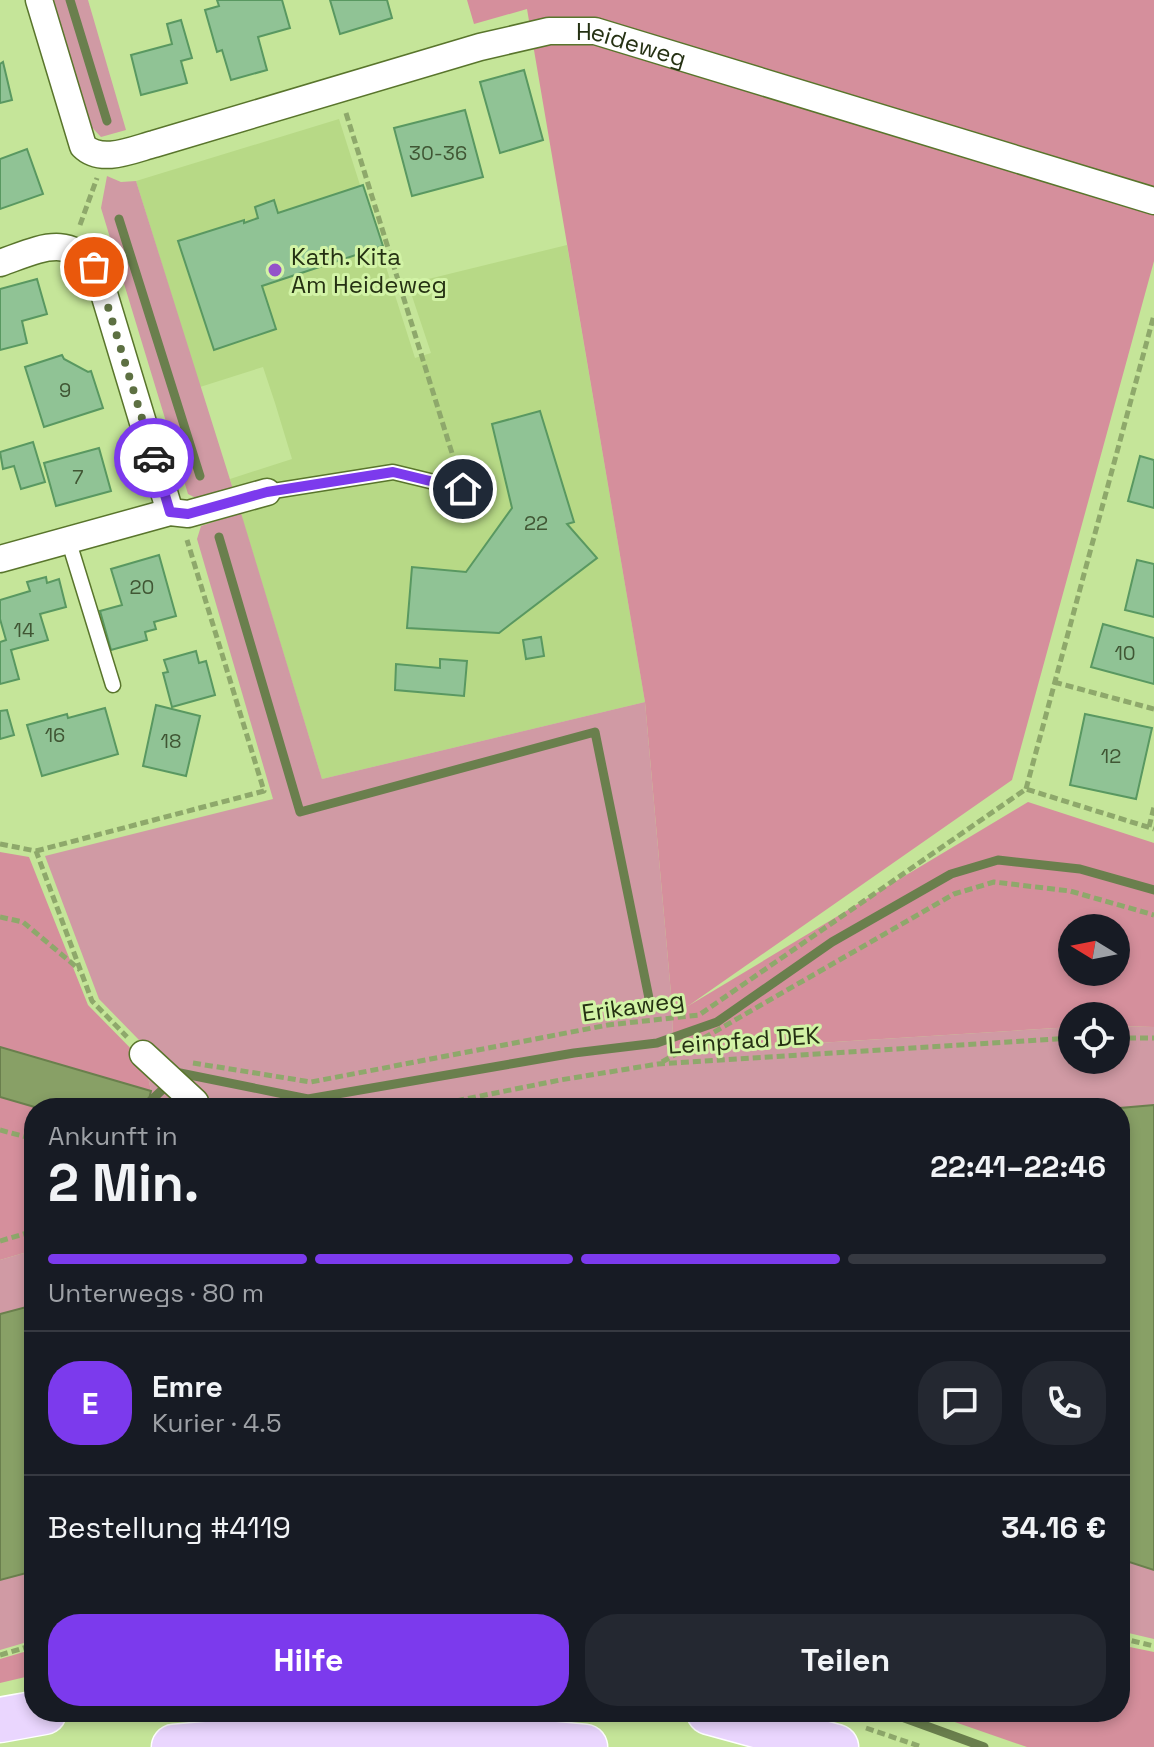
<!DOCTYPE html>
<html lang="de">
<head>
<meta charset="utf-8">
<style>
  :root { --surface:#171b24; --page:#242831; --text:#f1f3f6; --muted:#9ea1a6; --line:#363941; --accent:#7c3aed }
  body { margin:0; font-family:"Space Grotesk",sans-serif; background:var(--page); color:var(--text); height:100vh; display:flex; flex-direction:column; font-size:30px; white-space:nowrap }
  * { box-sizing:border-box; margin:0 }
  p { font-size:26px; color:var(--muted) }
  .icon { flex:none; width:44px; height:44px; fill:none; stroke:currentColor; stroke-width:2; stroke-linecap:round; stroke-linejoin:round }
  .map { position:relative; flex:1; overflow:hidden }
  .details { position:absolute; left:24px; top:1098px; width:1106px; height:624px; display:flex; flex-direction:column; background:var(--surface); border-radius:32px; box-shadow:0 4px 12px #0003 }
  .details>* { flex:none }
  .needle { width:52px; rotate:280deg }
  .controls { position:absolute; left:1058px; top:914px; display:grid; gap:16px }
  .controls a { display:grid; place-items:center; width:72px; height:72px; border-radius:50%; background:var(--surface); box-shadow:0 4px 12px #0003; font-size:40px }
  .pin { position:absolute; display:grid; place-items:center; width:68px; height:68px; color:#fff; margin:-34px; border:4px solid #fff; border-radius:50%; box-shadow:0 2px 8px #0007 }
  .courier { position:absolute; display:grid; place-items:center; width:80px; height:80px; margin:-40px; border:6px solid #7c3aed; border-radius:50%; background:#fff; color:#222; box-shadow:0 2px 10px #0007 }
  .headline em { font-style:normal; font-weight:700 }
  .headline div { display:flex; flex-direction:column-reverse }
  .headline { display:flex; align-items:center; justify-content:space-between; height:136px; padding:0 24px }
  h1 { font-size:52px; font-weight:700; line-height:60px }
  .bar { display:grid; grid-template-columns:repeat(4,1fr); gap:12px 8px; align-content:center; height:96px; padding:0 24px }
  .bar i { height:10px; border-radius:6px; background:var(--line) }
  .bar .active { background:var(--accent) }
  .bar p { grid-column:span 4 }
  .line { display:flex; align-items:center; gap:20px; padding:0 24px; border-top:2px solid var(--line) }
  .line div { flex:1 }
  .round { display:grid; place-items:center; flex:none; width:84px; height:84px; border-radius:32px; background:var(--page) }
  .action { display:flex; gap:16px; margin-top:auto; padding:16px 24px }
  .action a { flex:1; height:92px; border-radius:32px; background:var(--accent); color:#fff; font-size:32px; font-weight:700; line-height:92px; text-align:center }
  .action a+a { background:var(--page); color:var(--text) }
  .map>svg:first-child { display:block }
</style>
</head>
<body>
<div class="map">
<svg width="1154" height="1747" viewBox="0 0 1154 1747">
  <rect width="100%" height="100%" fill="#c5e599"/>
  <path fill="#b7d986" d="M339,119L415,358L431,353L408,284L567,245L645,702L322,779L230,479L292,459L275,403L263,367L200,387L136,181Z"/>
  <g fill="#d09aa4">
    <path d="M50,0H88L126,130L101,137L86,121Z"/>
    <path d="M107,176L121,182L136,181L233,489L198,499L188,494L101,208Z"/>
    <path d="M241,513L322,779L645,702L673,1016L672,1052L1072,1027V1060H1116V1026L1154,1027V1105L1120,1108H147L151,1091L140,1041L99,999L45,856L273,799L197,539L201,526Z"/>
    <path d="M34,1250V1305L0,1314V1260Z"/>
    <path d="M1120,1559L1154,1570V1639L1120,1631Z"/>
    <path d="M34,1571V1640L0,1650V1580Z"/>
  </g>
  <g fill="#d58f9c" fill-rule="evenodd">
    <path d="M467,0H1154V261L1012,780L688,1006L1028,802L1154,843V1027L1116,1026V1016H1072V1027L672,1052L673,1016L645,702L527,9L474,24ZM1072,928H1116V972H1072Z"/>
    <path d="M0,852L29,857L88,1005L145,1063L151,1091L0,1047Z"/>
    <path d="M0,1097L38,1108H34V1250L0,1260Z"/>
    <path d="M1120,1645L1154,1652V1747H1027L926,1712H1120Z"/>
    <path d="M34,1649V1675L0,1683V1659Z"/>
  </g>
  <g fill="#88a066" stroke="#6a7f4d" stroke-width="2">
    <path d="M0,1047L151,1091L147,1108H38L0,1097Z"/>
    <path d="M1154,1105V1570L1120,1559V1108Z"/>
    <path d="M34,1305V1571L0,1580V1314Z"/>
  </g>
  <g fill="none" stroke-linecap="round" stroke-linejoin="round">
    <g stroke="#6a7f4d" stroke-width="9">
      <path d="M70,0L107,121"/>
      <path d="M119,219L200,476"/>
      <path d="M219,537L300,812L595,732L651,1008"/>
      <path d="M143,1108L180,1073L308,1099L574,1053L657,1043L717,1022L832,942L951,874L998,860L1080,869L1154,890"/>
      <path d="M888,1712L984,1747"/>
    </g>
  </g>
  <g fill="#90c395" stroke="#599861" stroke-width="2">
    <path d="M217,0H282L290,28L258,37L267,70L231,80L222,50L217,52L205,10L219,6Z"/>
    <path d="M330,0H387L392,18L340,34Z"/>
    <path d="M181,20L192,58L181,61L187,83L141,95L131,55L172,44L167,24Z"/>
    <path d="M3,62L12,100L0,103V64Z"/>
    <path d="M524,70L543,140L500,153L480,82Z"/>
    <path d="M465,110L483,177L412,196L394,128Z"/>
    <path d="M27,149L43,194L0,209V159Z"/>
    <path d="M363,185L383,246L262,286L276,329L214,350L178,241L244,220V223L258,218L255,207L274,200L278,213Z"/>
    <path d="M37,279L47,314L22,321L27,343L0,350V289Z"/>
    <path d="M62,355L64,359L88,372L91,371L103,408L44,427L25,367Z"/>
    <path d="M540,411L574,522L567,524L597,558L499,633L407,628L412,567L466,572L512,508L492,424Z"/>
    <path d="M33,442L45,482L21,489L14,466L3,469L0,452Z"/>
    <path d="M99,448L111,491L56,506L44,463Z"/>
    <path d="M1140,456L1154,460V508L1128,501Z"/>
    <path d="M159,555L176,616L154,622L156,629L145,632L147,640L111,650L100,611L122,605L111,569Z"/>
    <path d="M1137,560L1154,564V617L1125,610Z"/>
    <path d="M46,577L47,583L59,579L66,607L40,614L48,640L11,650L19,679L0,684V642L6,640L0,619V600L30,591L27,582Z"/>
    <path d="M1103,624L1154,638V684L1091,667Z"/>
    <path d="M541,637L544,656L526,659L523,640Z"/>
    <path d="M196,651L199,663L206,661L215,695L172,707L163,673L168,672L164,660Z"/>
    <path d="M440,659L467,661L464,696L395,690L396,664L440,668Z"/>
    <path d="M156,705L200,716L186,776L143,766Z"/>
    <path d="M105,708L118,754L42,776L27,725L67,714L68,718Z"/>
    <path d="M7,710L14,735L0,739V711Z"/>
    <path d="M1085,714L1152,728L1136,799L1070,785Z"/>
  </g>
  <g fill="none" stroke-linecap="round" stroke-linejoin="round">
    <defs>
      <g id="service">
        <path d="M267,492L393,472L463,489"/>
        <path d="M68,539L113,685"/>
      </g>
      <g id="minor">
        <path id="s1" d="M39,0L83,146C101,164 132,150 154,144L480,47L549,31H595L1154,201"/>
        <path d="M0,263C40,249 72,230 99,277L170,512"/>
        <path d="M0,559L170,512L188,514L267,492"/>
        <path d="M143,1054L195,1102"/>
      </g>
      <g id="trunk">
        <path d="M709,1712L836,1747"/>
        <path d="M0,1720L44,1712"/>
        <path d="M174,1747L317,1734L462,1735L585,1747"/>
      </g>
    </defs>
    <use href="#service" stroke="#59752c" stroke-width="17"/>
    <use href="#minor" stroke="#59752c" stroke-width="29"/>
    <use href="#trunk" stroke="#fff" stroke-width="47"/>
    <g stroke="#8ea86b" stroke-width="5" stroke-dasharray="8 4" stroke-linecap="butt">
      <path d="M346,113L456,466"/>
      <path d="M80,225L97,178"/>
      <path d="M1054,682L1154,709"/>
      <path d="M1026,789L1154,315"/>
      <path d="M1149,827L1154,807"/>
      <path d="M0,844L36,851L92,1001L127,1037"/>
      <path d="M36,851L264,791L187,540"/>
      <path d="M0,917L23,922L80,970"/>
      <path d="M1116,1038H1154"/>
      <path d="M662,1062L954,894L994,882L1070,891L1154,915"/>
      <path d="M193,1063L311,1082L608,1025L699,1015L1026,789L1154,829"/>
      <path d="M421,1108L560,1080L658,1064L1072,1038"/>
      <path d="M0,1130L34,1139"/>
      <path d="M0,1241L34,1231"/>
      <path d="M1120,1638L1154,1646"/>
      <path d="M0,1655L34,1645"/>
      <path d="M866,1728L922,1747"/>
    </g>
    <use href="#service" stroke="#fff" stroke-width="14"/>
    <use href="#minor" stroke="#fff" stroke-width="26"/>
    <use href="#trunk" stroke="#ead6fe" stroke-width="44"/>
  </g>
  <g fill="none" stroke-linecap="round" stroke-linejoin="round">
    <path stroke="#5d7042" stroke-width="8" stroke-dasharray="0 14.4" d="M94,267L99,277L154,458"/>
    <path stroke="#7c3aed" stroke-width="10" d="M154,458L170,512L188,514L267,492L393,472L463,489"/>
  </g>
  <circle fill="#9453c9" stroke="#d2f3a6" stroke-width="3" cx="275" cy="270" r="8"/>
  <g text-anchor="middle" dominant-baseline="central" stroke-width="6" stroke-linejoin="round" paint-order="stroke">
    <g font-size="20" fill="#405634">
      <text x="438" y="153">30-36</text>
      <text x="65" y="390">9</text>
      <text x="78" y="477">7</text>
      <text x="536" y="523">22</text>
      <text x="142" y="587">20</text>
      <text x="24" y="630">14</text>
      <text x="1125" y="653">10</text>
      <text x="55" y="735">16</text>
      <text x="171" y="741">18</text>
      <text x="1111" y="756">12</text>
    </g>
    <g font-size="24" fill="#253113" stroke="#d2f3a6">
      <text stroke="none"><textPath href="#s1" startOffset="722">Heideweg</textPath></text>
      <text transform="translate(633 1006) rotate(-8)">Erikaweg</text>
      <text transform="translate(744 1040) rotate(-4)">Leinpfad DEK</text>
    </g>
    <g font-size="24" fill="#253113" stroke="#d2f3a6" text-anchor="start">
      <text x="291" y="256">Kath. Kita<tspan x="291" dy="28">Am Heideweg</tspan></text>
    </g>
  </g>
</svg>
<div class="controls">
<a><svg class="needle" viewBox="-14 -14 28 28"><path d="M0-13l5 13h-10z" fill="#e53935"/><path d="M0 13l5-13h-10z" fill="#9ea1a6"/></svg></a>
<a><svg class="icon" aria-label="locate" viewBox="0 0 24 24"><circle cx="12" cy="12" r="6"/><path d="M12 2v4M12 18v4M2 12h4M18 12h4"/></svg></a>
</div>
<div class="pin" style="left:94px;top:267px;background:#ea580c"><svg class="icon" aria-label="bag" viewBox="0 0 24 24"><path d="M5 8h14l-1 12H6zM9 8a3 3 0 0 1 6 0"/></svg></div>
<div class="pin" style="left:463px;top:489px;background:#1f2937"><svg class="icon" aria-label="home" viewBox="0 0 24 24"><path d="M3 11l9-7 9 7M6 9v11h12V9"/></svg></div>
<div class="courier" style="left:154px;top:458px"><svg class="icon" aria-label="car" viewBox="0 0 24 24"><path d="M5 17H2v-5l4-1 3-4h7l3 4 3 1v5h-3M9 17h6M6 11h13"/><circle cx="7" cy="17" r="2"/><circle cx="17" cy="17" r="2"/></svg></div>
<section class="details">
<div class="headline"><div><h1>2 Min.</h1><p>Ankunft in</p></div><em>22:41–22:46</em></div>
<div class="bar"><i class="active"></i><i class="active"></i><i class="active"></i><i></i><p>Unterwegs · 80 m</p></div>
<div class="line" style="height:144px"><b class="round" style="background:var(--accent);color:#fff">E</b><div><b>Emre</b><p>Kurier · 4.5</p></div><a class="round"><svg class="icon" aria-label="chat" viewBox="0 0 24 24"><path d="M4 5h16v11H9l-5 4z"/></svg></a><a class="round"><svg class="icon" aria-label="phone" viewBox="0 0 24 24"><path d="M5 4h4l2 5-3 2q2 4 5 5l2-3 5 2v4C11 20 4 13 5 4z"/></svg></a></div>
<div class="line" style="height:104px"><div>Bestellung #4119</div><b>34.16 €</b></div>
<div class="action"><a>Hilfe</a><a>Teilen</a></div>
</section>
</div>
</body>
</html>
